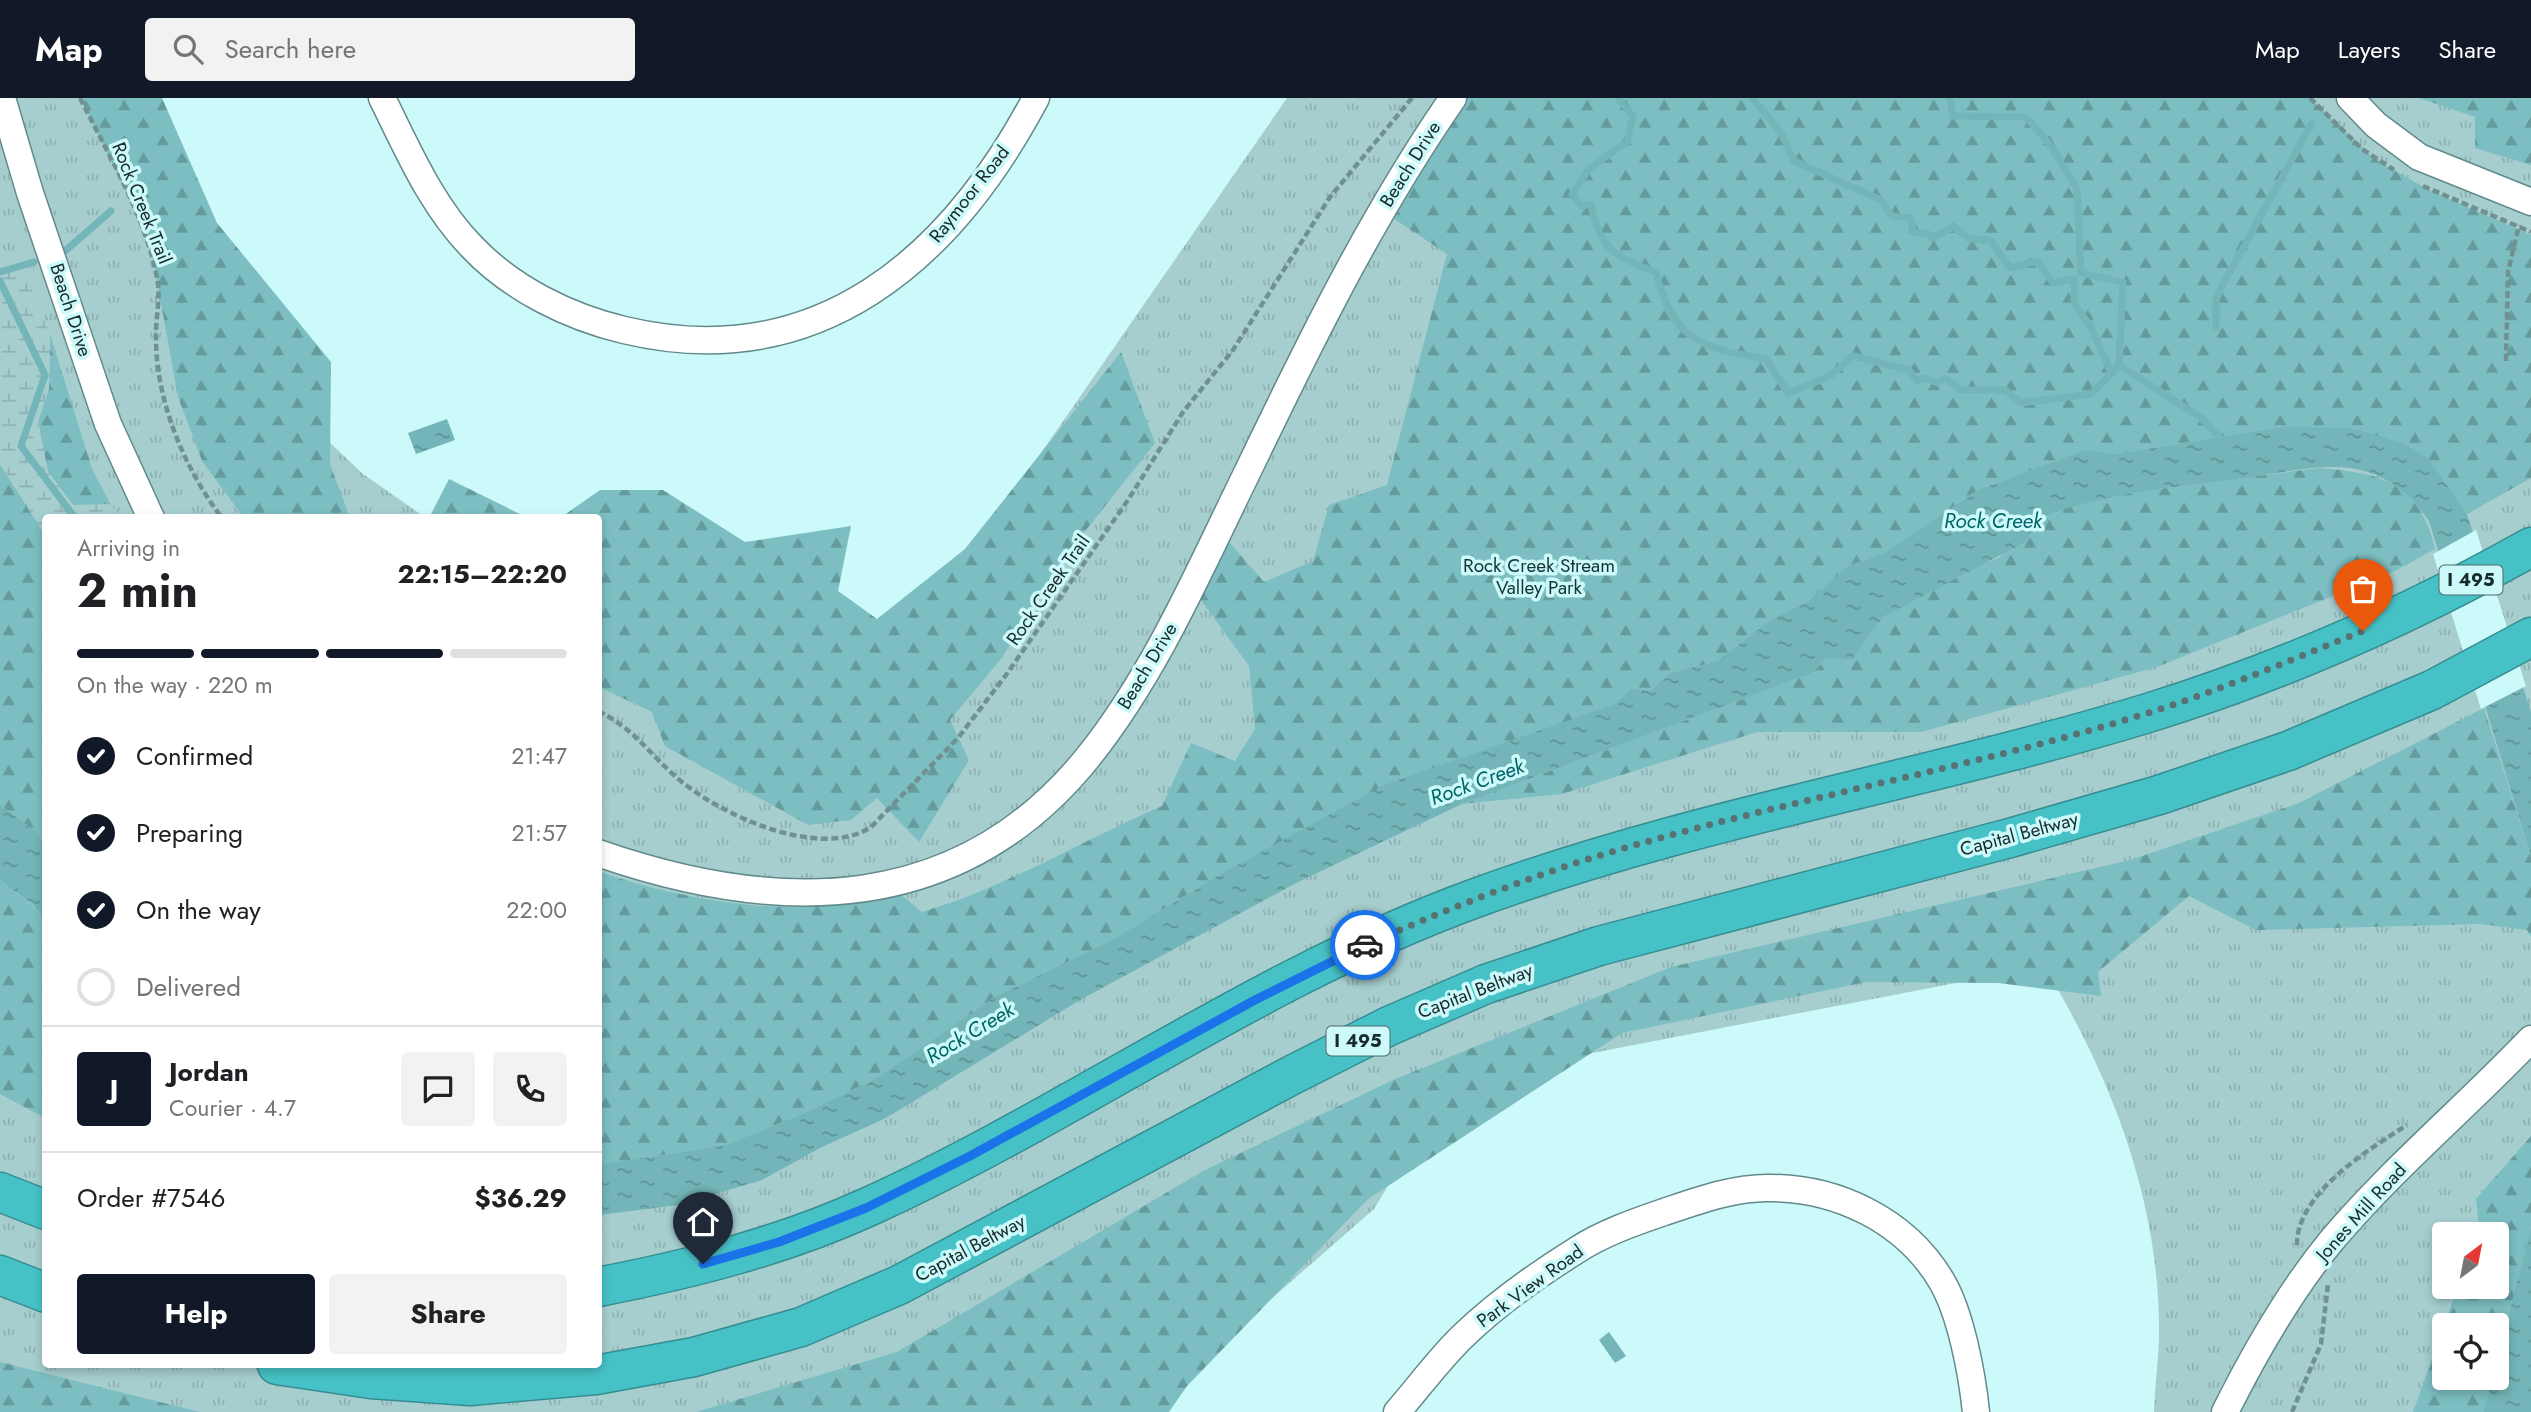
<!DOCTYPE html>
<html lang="en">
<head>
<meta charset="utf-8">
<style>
  :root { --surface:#fff; --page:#f2f2f2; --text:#202124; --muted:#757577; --line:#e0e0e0; --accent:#111827 }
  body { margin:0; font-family:Jost,sans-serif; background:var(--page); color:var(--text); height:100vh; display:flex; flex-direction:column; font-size:26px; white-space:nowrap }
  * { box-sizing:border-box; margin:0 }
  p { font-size:23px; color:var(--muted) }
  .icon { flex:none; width:38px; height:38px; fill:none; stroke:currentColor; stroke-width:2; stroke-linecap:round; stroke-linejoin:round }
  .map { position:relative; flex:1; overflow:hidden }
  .side { position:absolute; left:42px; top:416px; width:560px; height:854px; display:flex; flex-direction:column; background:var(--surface); border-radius:7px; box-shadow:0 4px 10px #0003 }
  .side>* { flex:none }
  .needle { width:46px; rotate:32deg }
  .tools { position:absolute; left:2432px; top:1124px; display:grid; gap:14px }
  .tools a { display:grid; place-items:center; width:77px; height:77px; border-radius:7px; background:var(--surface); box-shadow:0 4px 10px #0003; font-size:35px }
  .pin { position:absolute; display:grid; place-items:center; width:60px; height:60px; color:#fff; margin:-72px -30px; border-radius:50% 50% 50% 0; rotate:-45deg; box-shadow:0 0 7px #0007 }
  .pin .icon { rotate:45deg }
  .courier { position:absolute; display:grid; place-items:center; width:70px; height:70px; margin:-35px; border:5px solid #1a73e8; border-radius:50%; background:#fff; color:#222; box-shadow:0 2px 9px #0007 }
  .head em { font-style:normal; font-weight:700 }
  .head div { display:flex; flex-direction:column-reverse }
  .head { display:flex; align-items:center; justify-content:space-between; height:119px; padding:0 35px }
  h1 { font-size:46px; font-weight:700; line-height:52px }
  .bar { display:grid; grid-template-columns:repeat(4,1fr); gap:10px 7px; align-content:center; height:84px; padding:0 35px }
  .bar i { height:9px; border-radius:5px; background:var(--line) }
  .bar .selected { background:var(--accent) }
  .bar p { grid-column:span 4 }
  .line { display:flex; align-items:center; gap:18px; padding:0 35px; border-top:2px solid var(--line) }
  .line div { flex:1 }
  .round { display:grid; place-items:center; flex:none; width:74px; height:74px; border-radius:7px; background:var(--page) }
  ol { padding:0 35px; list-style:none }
  li { display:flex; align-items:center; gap:21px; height:77px }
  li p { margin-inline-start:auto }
  li .icon { padding:7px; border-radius:50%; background:var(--accent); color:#fff; stroke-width:4 }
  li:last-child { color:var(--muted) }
  li i { width:38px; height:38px; border:4px solid var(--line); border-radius:50% }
  .action { display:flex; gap:14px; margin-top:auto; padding:14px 35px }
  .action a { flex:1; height:80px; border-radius:7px; background:var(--accent); color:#fff; font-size:28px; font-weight:700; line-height:80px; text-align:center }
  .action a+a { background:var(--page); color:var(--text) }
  header { display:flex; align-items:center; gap:42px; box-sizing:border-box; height:98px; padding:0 35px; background:var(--accent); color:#fff }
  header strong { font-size:33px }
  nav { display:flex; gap:38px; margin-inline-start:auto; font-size:24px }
  .search { width:490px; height:63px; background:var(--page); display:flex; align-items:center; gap:18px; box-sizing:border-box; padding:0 24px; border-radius:7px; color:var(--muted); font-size:26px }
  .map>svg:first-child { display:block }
</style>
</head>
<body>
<header>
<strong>Map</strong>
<div class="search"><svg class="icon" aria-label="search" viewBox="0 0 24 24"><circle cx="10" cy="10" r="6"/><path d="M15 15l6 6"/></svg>Search here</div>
<nav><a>Map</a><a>Layers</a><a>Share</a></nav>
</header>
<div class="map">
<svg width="2531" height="1314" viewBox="0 0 2531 1314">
  <defs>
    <pattern id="grass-tufts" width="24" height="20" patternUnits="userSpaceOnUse" patternTransform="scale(1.75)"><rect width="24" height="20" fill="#a6cecf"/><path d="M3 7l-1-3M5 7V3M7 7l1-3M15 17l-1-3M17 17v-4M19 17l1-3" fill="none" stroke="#8eb1b2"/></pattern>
    <pattern id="forest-firs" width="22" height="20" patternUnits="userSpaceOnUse" patternTransform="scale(1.75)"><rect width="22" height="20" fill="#7cbec1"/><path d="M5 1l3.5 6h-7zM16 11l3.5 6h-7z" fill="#659b9d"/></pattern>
    <pattern id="wetland-marsh" width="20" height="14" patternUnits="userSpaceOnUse" patternTransform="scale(1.75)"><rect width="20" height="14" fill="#a6cecf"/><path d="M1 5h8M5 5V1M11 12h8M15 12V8" fill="none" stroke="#8eb1b2"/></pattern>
    <pattern id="water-ripples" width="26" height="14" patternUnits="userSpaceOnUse" patternTransform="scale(1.75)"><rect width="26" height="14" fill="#73b5b8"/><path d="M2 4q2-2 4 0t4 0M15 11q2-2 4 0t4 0" fill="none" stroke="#5e9396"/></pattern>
  </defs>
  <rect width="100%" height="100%" fill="#ccf9fa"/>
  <path fill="url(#grass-tufts)" fill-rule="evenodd" d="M0,0H143L327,342L363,376L426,420H46V1267H598L599,514L879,533L973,453L1287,0H2436L2531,11V1314H2154C2155,1289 2158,1264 2159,1240C2161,1106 2112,980 2044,868L1452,982L1374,1111L1142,1314H0ZM2445,1136H2497V1188H2445ZM2445,1227H2497V1279H2445Z"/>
  <g fill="url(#forest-firs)">
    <path d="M80,0H162L217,125L331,264L330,366L350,420H244L202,363L178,299L152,156L127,95Z"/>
    <path d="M1467,0H2310L2376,62L2429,92L2531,137V380L2467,416L2429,361L2281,329L2116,356L2085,352L1978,392L1885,455L1848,468L1807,504L1773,520L1718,563L1670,575L1650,593L1631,590L1615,606L1224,774L1114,841L995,899L875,981L802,1016L726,1047L599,1067L598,773C645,790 700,802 750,807C797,812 854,803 900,796L922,814C1007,789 1081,743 1162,708L1191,645L1235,663L1255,631L1249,568L1198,498L1228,443L1264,484L1313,463L1329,407L1387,387L1447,156L1393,120Z"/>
    <path d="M2419,0H2531V67L2475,50V19Z"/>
    <path d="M50,236L92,371L112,409L73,407L48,374L38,324L49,290Z"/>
    <path d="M1121,254L1155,345L1075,446L1001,561L950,622L969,662L919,744L877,700L851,722L808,727L665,648L652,614L599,589L598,420H560L600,392H663L745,444L851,428L838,493L877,521L965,451Z"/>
    <path d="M0,366L45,437V752L38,735L0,707Z"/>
    <path d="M2319,370C2382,375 2419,384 2435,451L2397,472L2157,569L1921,634H1757L1562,696L1462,706L1812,575L1827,560L1852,562L1883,519L1963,475L2000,459L2036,421L2071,407L2128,395Z"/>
    <path d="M449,381L528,420H429Z"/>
    <path d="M2484,610L2531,759V839L2527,832L2480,826L2256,832L2189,798L2098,874L2101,898L1998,885L1866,884L1622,935L1368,1101L1187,1288L1169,1314H696L897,1254L1203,1073L1393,982L1671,869L2130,762L2299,705Z"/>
    <path d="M0,782L33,808L45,822V1020L0,996Z"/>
    <path d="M2531,1038V1129L2497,1263V1227H2445V1279H2493L2483,1314H2413L2458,1188H2497V1136H2476L2479,1128L2476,1101Z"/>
    <path d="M0,1264L200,1314H0Z"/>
  </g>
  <path fill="url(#wetland-marsh)" d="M23,168L50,236L49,290L38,324L48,374L73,407L111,406L119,420H46L45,437L0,366V174Z"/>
  <g fill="url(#water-ripples)">
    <path d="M447,321L455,342L416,356L408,335Z"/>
    <path d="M2281,329L2351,330L2403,345L2429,361L2467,416L2531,614V759L2429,423C2412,399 2396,384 2368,374C2330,362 2284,375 2245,380C2174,389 2103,395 2036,421L2027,443L1883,519L1852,562L1827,560L1812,575L1462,706L1298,784L1080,902L886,1020L822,1049L762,1082L678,1107L599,1117L598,1067L726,1047L802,1016L875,981L995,899L1114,841L1224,774L1384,687L1615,606L1631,590L1650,593L1670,575L1718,563L1773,520L1807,504L1848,468L1885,455L1978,392L2085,352L2116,356Z"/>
    <path d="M0,707L38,735L45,752V822L33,807L0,782Z"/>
    <path d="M2531,1129V1314H2483L2493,1279H2497V1263Z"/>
    <path d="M1609,1234L1626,1258L1615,1265L1599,1242Z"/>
  </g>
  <path fill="#ccf9fa" d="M2476,432L2526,588L2481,611L2433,456Z"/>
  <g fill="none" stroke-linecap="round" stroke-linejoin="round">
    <g stroke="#73b5b8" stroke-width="7">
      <path d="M1618,0L1633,18L1627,44L1588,72L1572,97L1582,108L1591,106C1600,153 1615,158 1656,174C1673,243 1701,250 1766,261L1788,295L1830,278L1853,258L1909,272L1917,283L1923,280L1938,285L1944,280L1962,292H2005L2021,305L2091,296L2119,267"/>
      <path d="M1950,0L1953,18L2026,19L2051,48L2077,91L2081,175L2123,184L2119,267L2200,319L2227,346"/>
      <path d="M1753,1L1780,33L1794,63L1881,102L1892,118L1910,120L1914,135H1927L1932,140L1953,129L1970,141L1990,142L2010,170L2038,163L2053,185L2074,181V206L2091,229L2111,275"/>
      <path d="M65,153L111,113"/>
      <path d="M0,174L34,164"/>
      <path d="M0,183L45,277L21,348L75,420"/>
      <path d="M2216,230V202L2223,186L2312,25"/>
    </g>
    <defs>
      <g id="minor">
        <path d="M2,0L30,95L108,326L151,420"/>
        <path d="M382,0C408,52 431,107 472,149C512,191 569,219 624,232C817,278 950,162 1036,0"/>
        <path d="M2350,0L2376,27L2419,59L2531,104"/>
        <path d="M598,755C779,818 960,819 1089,658C1155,575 1198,475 1244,381C1307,250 1370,120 1453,0"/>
        <path d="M1397,1314C1419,1289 1439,1261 1463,1238C1497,1205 1537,1177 1577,1152C1603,1135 1635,1124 1664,1114C1697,1103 1732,1090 1767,1090C1836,1089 1905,1122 1941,1182C1961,1215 1972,1276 1976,1314"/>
        <path d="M2225,1314C2255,1254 2289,1194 2332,1142C2393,1070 2466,1009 2531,941"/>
      </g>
      <g id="highway">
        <path d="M0,1094L46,1112"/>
        <path d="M0,1177L46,1195"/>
        <path d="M598,1189C691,1171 782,1148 868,1109C1074,1015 1260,879 1473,801C1693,720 1925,683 2148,615C2280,574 2410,517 2531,449"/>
        <path d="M277,1267L371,1281L470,1288L596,1277L694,1259L801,1229L899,1187L1294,976L1389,928L1486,886L1599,848L2010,740L2159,697L2288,653L2432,592L2531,539"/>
      </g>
    </defs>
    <use href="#minor" stroke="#618a8c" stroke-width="29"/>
    <use href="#highway" stroke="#368d90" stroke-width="41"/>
    <g stroke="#719091" stroke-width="4.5" stroke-dasharray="7 3.5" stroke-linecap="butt">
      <path d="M80,0C108,56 143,114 156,175C162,198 155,220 156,243C157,306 185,371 222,420"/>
      <path d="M2310,0L2362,51L2394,72"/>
      <path d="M2423,88L2531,134"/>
      <path d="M2506,263L2508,174L2519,127"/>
      <path d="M598,613C634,631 647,653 675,678C717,716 819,763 871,729L958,640L1006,577L1128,402L1183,314L1233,252L1330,99L1412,0"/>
      <path d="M2297,1147C2296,1096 2369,1051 2407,1027"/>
      <path d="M2292,1314L2321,1246L2328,1186"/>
    </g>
    <use href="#minor" stroke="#fff" stroke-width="26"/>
    <use href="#highway" stroke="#46c2c7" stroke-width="38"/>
  </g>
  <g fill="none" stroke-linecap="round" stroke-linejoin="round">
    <path stroke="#587273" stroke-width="7" stroke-dasharray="0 12.6" d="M1365,847C1436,816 1508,787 1582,763C1769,704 1964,673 2151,614C2223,591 2293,561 2363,533"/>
    <path stroke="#1a73e8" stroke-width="9" d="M703,1166L779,1144L866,1110L970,1058L1255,902L1365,847"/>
  </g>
  <g text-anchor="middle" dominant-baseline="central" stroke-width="7" stroke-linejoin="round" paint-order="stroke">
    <g fill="#ccf9fa" stroke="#4f6868" stroke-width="2">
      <rect x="2439.5" y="467.5" width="63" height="29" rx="5"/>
      <rect x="1326.5" y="928.5" width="63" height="29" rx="5"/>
    </g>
    <g font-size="18" font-weight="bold" fill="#192a2a">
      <text x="2471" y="482">I 495</text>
      <text x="1358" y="943">I 495</text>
    </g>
    <g font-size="19" fill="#192a2a" stroke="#ccf9fa">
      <text transform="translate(1410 66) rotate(-58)">Beach Drive</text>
      <text transform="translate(969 96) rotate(-52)">Raymoor Road</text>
      <text transform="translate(142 105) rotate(68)">Rock Creek Trail</text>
      <text transform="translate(71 212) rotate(72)">Beach Drive</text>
      <text transform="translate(1048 492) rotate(-55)">Rock Creek Trail</text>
      <text transform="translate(1147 568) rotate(-59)">Beach Drive</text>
      <text transform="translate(2019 736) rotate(-15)">Capital Beltway</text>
      <text transform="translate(1475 893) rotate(-21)">Capital Beltway</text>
      <text transform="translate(2361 1114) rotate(-48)">Jones Mill Road</text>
      <text transform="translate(970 1150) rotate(-28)">Capital Beltway</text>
      <text transform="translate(1530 1188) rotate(-36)">Park View Road</text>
    </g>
    <g font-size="19" fill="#123435" stroke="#ccf9fa">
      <text x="1539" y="467">Rock Creek Stream<tspan x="1539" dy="22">Valley Park</tspan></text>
    </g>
    <g font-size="21" font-style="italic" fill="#006568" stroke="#ccf9fa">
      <text x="1993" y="423">Rock Creek</text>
      <text transform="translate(1477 684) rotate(-20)">Rock Creek</text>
      <text transform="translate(970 935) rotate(-31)">Rock Creek</text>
    </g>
  </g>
</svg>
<div class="tools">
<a><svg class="needle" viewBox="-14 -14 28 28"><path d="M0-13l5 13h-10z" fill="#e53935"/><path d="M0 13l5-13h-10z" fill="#757577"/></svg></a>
<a><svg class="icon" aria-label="locate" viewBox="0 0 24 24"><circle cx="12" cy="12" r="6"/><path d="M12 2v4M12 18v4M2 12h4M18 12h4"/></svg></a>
</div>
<div class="pin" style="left:2363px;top:533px;background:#ea580c"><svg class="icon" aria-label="bag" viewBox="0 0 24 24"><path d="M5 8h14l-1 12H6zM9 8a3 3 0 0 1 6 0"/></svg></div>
<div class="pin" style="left:703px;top:1166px;background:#1f2937"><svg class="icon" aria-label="home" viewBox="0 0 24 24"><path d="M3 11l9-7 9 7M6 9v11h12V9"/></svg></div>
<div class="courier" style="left:1365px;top:847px"><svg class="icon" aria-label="car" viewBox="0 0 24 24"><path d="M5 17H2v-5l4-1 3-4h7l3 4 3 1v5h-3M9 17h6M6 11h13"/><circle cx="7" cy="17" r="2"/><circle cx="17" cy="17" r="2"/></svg></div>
<section class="side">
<div class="head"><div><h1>2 min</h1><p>Arriving in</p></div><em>22:15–22:20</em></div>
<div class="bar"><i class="selected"></i><i class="selected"></i><i class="selected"></i><i></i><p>On the way · 220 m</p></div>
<ol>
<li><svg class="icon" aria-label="check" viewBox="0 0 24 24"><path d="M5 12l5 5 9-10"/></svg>Confirmed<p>21:47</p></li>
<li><svg class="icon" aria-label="check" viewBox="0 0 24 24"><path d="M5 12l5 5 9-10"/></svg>Preparing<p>21:57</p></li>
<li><svg class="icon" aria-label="check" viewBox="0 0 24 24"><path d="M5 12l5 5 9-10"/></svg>On the way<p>22:00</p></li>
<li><i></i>Delivered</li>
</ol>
<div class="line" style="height:126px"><b class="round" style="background:var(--accent);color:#fff">J</b><div><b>Jordan</b><p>Courier · 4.7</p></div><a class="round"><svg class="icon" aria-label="chat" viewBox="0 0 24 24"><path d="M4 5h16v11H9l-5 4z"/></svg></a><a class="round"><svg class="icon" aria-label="phone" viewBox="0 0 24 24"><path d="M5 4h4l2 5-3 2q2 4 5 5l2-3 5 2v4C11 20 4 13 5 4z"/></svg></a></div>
<div class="line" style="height:91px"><div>Order #7546</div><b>$36.29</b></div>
<div class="action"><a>Help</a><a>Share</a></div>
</section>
</div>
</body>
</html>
